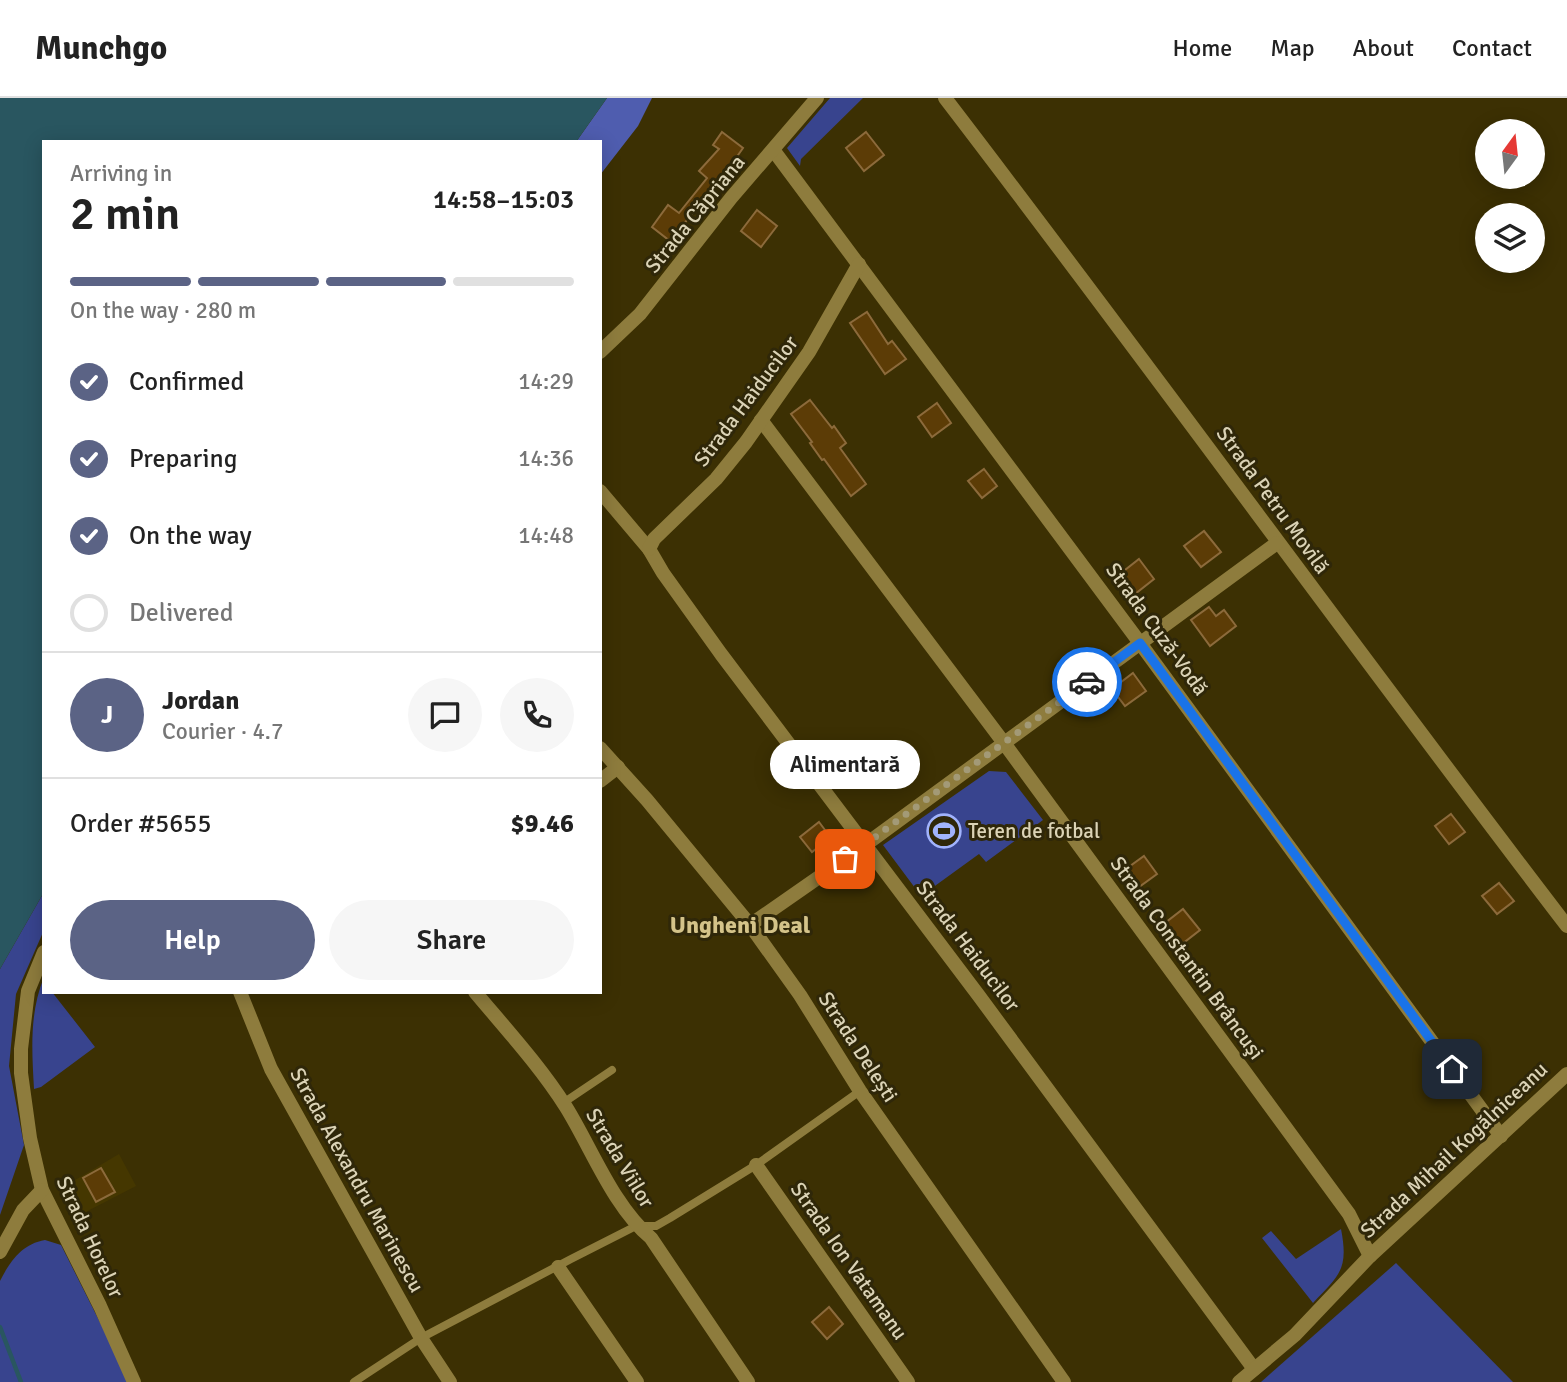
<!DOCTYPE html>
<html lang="en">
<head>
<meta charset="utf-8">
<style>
  :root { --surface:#fff; --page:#f6f6f6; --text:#222; --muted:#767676; --line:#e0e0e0; --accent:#5b6385 }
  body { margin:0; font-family:Signika,sans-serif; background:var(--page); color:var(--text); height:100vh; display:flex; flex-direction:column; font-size:26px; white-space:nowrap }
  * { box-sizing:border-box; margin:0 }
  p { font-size:23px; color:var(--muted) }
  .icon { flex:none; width:38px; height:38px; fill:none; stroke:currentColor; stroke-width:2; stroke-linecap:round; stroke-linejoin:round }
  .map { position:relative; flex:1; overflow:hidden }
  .details { position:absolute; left:42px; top:42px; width:560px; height:854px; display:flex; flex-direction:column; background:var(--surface); border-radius:0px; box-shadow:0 4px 18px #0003 }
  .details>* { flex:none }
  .needle { width:46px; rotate:15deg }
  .tools { position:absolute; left:1475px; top:21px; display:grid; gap:14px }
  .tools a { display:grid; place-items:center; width:70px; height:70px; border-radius:50%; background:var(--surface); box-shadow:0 4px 18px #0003; font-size:35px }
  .pin { position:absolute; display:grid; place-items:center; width:60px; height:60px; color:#fff; margin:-30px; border-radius:14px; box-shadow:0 4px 10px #0006 }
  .courier { position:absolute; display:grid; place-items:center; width:70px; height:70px; margin:-35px; border:5px solid #1a73e8; border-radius:50%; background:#fff; color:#222; box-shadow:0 2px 9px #0007 }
  .bubble { position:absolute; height:49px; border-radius:24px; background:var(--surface); box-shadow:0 4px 18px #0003; font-size:23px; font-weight:600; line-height:49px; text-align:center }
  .summary em { font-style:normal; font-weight:600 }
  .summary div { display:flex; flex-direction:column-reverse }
  .summary { display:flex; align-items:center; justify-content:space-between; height:119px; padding:0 28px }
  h1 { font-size:46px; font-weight:600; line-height:52px }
  .bar { display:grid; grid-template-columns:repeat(4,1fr); gap:10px 7px; align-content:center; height:84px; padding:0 28px }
  .bar i { height:9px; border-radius:5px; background:var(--line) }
  .bar .active { background:var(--accent) }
  .bar p { grid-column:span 4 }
  .line { display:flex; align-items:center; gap:18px; padding:0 28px; border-top:2px solid var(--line) }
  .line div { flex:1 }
  .round { display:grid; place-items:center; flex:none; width:74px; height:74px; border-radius:37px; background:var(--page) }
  ol { padding:0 28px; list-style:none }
  li { display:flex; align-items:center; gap:21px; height:77px }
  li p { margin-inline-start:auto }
  li .icon { padding:7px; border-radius:50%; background:var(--accent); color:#fff; stroke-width:4 }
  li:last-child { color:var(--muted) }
  li i { width:38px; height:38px; border:4px solid var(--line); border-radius:50% }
  .cta { display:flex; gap:14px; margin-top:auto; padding:14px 28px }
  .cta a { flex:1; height:80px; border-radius:42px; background:var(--accent); color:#fff; font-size:28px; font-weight:600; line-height:80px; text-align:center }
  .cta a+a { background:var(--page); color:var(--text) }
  header { display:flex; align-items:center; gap:42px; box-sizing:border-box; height:98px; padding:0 35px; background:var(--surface); border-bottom:2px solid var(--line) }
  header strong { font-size:33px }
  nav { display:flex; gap:38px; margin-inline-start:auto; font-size:24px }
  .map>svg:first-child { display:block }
</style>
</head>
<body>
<header>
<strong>Munchgo</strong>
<nav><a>Home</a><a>Map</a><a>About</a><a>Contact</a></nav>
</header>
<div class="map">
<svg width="1567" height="1284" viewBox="0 0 1567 1284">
  <rect width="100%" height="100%" fill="#3c3003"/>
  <path fill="#453700" d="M119,1056L136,1088L74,1120L60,1091Z"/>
  <g fill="#38448e">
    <path d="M830,0H863L801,61L800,68L787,50Z"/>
    <path d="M989,673L1006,674L1043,722L986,764L979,756L921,798L883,747Z"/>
    <path d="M44,794V832L16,896L9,968L24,1047L0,1117V871Z"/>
    <path d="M44,879V894H52L95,949L41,989L34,991C32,953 29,916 44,879Z"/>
    <path d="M1341,1131C1349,1172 1339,1177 1313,1205L1262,1140L1271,1133L1296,1161Z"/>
    <path d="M45,1142L61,1147L130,1284H0V1183C10,1163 22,1146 45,1142Z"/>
    <path d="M1396,1165L1513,1284H1261L1270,1276Z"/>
  </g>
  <path fill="#4f5daf" d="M607,0H652L638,28L600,77V44H576Z"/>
  <path fill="#295660" d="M0,0H607L576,44H44V794L0,871Z"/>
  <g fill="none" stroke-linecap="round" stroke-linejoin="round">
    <path stroke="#295660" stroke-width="4.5" d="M0,1229L21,1284"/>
  </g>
  <g fill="#5c3c06" stroke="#8c6a3b" stroke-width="2">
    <path d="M722,34L743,50L724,77L670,143L652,129L668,107L679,115L707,80L699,73L719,51L713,47Z"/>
    <path d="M866,34L884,57L864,73L846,50Z"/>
    <path d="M757,112L777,128L761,149L741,133Z"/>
    <path d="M867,214L888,246L892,243L906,261L885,276L850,225Z"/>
    <path d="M810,302L832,330L834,328L846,345L840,350L866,386L851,398L824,361L822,362L810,345L812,344L791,316Z"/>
    <path d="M937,305L951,325L932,339L918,319Z"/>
    <path d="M984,371L997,388L982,400L968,383Z"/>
    <path d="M1204,433L1221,454L1201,469L1184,448Z"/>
    <path d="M1139,461L1154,481L1135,496L1120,476Z"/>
    <path d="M1209,509L1216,518L1224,512L1236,528L1210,548L1191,522Z"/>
    <path d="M1133,575L1146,593L1125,608L1112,591Z"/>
    <path d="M1451,716L1465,734L1449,746L1435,728Z"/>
    <path d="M819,724L831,740L838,734L846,745L830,758L821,747L812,754L800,739Z"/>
    <path d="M1144,758L1157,776L1139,789L1126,771Z"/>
    <path d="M1499,785L1514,803L1497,816L1482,798Z"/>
    <path d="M1183,811L1200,832L1182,846L1165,825Z"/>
    <path d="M101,1070L115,1094L96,1104L83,1080Z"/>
    <path d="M829,1209L843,1226L827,1241L812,1224Z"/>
  </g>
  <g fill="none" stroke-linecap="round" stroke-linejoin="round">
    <g stroke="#8e7c3d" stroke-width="8">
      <path d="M563,1005L612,972"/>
      <path d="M354,1284L421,1240L571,1161L636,1128H656L670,1120L756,1067L860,993"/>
    </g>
    <g stroke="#8e7c3d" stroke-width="14">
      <path d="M945,0C1155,274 1357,554 1567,828"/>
      <path d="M774,53L1140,545L1501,1038"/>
      <path d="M600,254L640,216L731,100L817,0"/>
      <path d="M761,322L1004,645L1349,1116L1370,1158"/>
      <path d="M600,393L649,451L663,475L721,556L979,898L1254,1271"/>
      <path d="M649,451L654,441L716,381L746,344L809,254L859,166"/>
      <path d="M600,650L647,702L750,827L800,897L860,993L1064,1284"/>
      <path d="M600,683L618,669"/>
      <path d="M750,827L865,747L1277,445"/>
      <path d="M44,854L28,893L21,951V975L30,1040L42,1092L100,1208L134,1284"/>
      <path d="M240,894L271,971L421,1240L450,1284"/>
      <path d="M475,894C506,931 540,968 566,1009C592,1051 613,1108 651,1140L748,1284"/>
      <path d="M756,1067L908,1284"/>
      <path d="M0,1154L23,1112L42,1092"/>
      <path d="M558,1169L637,1284"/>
      <path d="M1239,1284L1295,1237L1370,1158L1567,976"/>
    </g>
  </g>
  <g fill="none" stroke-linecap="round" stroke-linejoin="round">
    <path stroke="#a39a77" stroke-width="7" stroke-dasharray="0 12.6" d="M845,761L1087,584"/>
    <path stroke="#1a73e8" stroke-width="9" d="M1087,584L1140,545L1452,971"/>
  </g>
  <defs>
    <symbol id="stadium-ring" viewBox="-11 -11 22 22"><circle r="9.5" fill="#2f2709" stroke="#a1b3fd" stroke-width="1.5"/><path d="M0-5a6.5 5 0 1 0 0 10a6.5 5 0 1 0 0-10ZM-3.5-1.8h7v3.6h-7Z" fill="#a1b3fd"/></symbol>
  </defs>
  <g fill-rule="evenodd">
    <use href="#stadium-ring" x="925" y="714" width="38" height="38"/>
  </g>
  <g text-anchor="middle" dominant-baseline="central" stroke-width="6" stroke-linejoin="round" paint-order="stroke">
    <g font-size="21" fill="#dbd3b6" stroke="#2f2709">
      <text transform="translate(695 116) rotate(-51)">Strada Căpriana</text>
      <text transform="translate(746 303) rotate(-53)">Strada Haiducilor</text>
      <text transform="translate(1273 402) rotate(54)">Strada Petru Movilă</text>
      <text transform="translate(1157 531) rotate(54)">Strada Cuză-Vodă</text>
      <text transform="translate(968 848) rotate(53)">Strada Haiducilor</text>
      <text transform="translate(1187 860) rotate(54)">Strada Constantin Brâncuşi</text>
      <text transform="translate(858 949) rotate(57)">Strada Delești</text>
      <text transform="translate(1454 1052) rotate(-43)">Strada Mihail Kogălniceanu</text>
      <text transform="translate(620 1060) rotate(59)">Strada Viilor</text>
      <text transform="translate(357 1082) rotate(61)">Strada Alexandru Marinescu</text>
      <text transform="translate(90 1139) rotate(65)">Strada Horelor</text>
      <text transform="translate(849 1163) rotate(55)">Strada Ion Vatamanu</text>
    </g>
    <g font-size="21" fill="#dbd3b6" stroke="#2f2709" text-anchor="start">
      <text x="968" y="733">Teren de fotbal</text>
    </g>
    <g font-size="24" font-weight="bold" fill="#d4c389" stroke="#2f2709">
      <text x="740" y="827">Ungheni Deal</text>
    </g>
  </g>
</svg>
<div class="tools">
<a><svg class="needle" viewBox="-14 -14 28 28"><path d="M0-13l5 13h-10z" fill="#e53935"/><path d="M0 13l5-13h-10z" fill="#767676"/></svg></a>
<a><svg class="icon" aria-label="layers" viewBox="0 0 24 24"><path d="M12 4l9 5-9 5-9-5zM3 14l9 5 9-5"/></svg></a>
</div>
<div class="pin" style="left:845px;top:761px;background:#ea580c"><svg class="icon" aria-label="bag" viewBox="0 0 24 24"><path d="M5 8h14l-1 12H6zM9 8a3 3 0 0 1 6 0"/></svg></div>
<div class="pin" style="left:1452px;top:971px;background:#1f2937"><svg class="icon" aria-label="home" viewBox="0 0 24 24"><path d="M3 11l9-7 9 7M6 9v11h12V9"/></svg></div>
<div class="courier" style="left:1087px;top:584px"><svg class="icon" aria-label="car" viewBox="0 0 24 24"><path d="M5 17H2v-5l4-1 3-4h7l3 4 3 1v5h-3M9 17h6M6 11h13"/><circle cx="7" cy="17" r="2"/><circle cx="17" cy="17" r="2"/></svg></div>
<div class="bubble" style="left:770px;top:642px;width:150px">Alimentară</div>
<section class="details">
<div class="summary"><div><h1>2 min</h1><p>Arriving in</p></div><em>14:58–15:03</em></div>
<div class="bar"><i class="active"></i><i class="active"></i><i class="active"></i><i></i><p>On the way · 280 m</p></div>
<ol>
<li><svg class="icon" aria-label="check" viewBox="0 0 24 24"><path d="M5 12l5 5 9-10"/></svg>Confirmed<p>14:29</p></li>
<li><svg class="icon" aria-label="check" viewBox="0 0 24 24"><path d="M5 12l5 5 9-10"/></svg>Preparing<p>14:36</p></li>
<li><svg class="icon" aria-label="check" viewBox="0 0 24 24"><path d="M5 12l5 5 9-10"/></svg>On the way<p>14:48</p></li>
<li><i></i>Delivered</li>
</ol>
<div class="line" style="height:126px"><b class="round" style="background:var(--accent);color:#fff">J</b><div><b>Jordan</b><p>Courier · 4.7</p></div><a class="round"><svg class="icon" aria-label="chat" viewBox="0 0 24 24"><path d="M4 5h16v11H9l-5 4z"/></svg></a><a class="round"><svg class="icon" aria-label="phone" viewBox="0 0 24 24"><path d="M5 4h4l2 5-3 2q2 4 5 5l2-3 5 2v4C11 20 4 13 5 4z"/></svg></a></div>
<div class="line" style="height:91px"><div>Order #5655</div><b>$9.46</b></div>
<div class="cta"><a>Help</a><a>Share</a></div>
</section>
</div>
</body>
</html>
